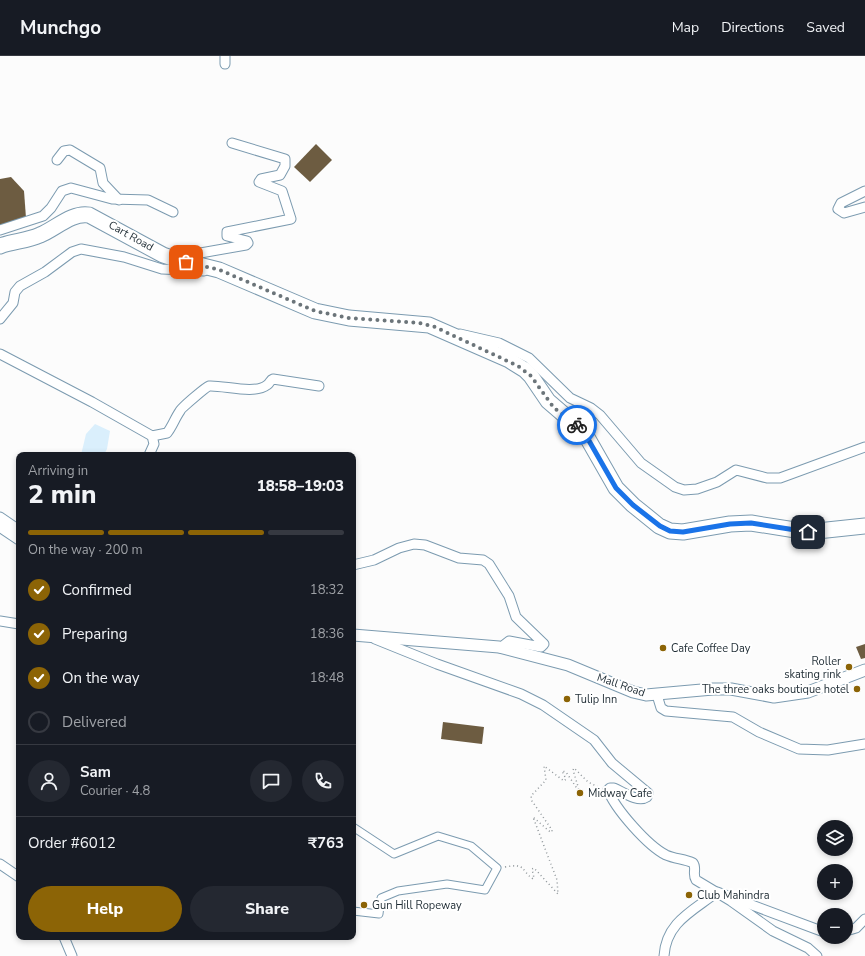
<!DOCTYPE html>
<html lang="en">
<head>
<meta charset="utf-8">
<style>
  :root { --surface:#171b24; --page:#242831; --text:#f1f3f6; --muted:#9ea1a6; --line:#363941; --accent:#8c6406 }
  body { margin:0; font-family:"Nunito Sans",sans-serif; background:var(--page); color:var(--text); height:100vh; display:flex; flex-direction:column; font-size:15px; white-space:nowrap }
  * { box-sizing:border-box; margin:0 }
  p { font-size:13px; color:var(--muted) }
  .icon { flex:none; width:22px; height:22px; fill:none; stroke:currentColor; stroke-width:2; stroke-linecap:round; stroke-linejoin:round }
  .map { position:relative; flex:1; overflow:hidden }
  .panel { position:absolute; left:16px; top:396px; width:340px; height:488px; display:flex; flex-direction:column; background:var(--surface); border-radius:8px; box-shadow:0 2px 6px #0003 }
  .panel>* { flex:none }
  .tools { position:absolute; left:817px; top:764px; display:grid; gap:8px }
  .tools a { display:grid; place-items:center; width:36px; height:36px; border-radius:50%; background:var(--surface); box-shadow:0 2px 6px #0003; font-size:20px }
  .pin { position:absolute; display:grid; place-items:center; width:34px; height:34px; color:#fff; margin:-17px; border-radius:8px; box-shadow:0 2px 6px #0006 }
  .courier { position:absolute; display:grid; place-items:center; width:40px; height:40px; margin:-20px; border:3px solid #1a73e8; border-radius:50%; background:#fff; color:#222; box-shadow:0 1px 5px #0007 }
  .head em { font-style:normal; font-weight:800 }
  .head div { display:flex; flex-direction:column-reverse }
  .head { display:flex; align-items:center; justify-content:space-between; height:68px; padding:0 12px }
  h1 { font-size:26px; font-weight:800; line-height:30px }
  .bar { display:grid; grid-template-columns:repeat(4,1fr); gap:6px 4px; align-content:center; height:48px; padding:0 12px }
  .bar i { height:5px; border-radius:3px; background:var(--line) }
  .bar .on { background:var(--accent) }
  .bar p { grid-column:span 4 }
  .line { display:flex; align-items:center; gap:10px; padding:0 12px; border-top:1px solid var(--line) }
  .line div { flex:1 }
  .round { display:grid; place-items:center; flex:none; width:42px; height:42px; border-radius:21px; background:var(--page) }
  ol { padding:0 12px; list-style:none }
  li { display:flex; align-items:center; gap:12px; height:44px }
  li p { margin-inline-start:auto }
  li .icon { padding:4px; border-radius:50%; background:var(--accent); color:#fff; stroke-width:4 }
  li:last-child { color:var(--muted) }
  li i { width:22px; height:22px; border:2px solid var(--line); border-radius:50% }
  .primary-button { display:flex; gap:8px; margin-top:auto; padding:8px 12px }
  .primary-button a { flex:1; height:46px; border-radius:24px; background:var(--accent); color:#fff; font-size:16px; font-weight:800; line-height:46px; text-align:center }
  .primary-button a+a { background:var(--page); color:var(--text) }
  header { display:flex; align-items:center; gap:24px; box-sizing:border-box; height:56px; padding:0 20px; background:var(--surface); border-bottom:1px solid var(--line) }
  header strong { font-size:19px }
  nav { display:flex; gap:22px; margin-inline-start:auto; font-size:14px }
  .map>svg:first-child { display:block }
</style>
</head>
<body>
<header>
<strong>Munchgo</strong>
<nav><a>Map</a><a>Directions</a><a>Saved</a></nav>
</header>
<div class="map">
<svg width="865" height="900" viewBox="0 0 865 900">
  <rect width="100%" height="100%" fill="#fcfcfc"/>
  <path fill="#daeffc" d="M95,368L110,375L107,393L104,399H81L86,378Z"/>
  <g fill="#6d5c41">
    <path d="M316,88L332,104L310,126L294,111Z"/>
    <path d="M11,121L24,135L26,162L0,169V123Z"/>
    <path d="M865,588V602L861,603L856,591Z"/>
    <path d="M443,666L484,671L482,688L441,683Z"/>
  </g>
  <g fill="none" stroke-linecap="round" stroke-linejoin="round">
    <defs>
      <path id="pedestrian" d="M353,771L394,798L438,780L471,790L497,812L485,834L447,828L398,835L381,842L379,858L353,855"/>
      <g id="minor">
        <path d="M225,8V0"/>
        <path d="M57,104L64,95L70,94L100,112L103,127L119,144"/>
        <path d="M865,135L841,147L838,153L844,157L865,151"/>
        <path d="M0,174L43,160L51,152L62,135L71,132L112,143L148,144L173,156"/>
        <path d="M178,201L246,189L248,187L247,185L227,180V176L291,163L282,135L259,126L261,123L280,119L285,110V103L232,87"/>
        <path d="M0,263L13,247L15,236L20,230L45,216L72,196L81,193L124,201L162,213L204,215"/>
        <path d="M460,278L499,287L529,302L570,342L591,352L600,359L641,407L675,431L684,434L697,433L717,426L736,414L767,422H780L865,391"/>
        <path d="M0,298L92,346L152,380L154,388L149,399"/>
        <path d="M152,380L167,377C172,371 175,362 180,355C181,352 206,331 209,330C224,329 254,339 267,329C270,327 270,324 273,323L319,330"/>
        <path d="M0,461L19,474"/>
        <path d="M353,509L374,504L399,492L414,488L425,489L459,502L483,504L489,508L509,540L516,561L544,588L541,591L509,585L500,592"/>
        <path d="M0,565L19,568"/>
        <path d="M375,583L437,608L521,638L543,649L594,684L612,707L648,737L647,741C638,747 623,736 614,732H610L608,734C615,753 648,790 666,799C675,803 685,803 693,807C697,812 692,818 696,824L731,845L773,875L808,892L817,900"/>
        <path d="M657,639L661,652L666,655L733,661L759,676L799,693L828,694L865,688"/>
        <path d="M0,808L19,821"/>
        <path d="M846,875L856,872L865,863"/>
        <path d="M64,881L72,900"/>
        <path d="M664,900C666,866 693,855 717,836L824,876"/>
      </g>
      <g id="tertiary">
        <path d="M0,470L19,483"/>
        <path d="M353,579L499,591L568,609L633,636L646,639L713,633H731L774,641L808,636L865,614"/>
      </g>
      <path id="trunk" d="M0,190C13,185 27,185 40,179C55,173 72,156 89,159L163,199L175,203L219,214L315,255L349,262L429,269L509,304L525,314L531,320L548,345L584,376L616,432L633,449L659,470L670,475L683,476L730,468L751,467L808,476L865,470"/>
    </defs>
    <use href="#pedestrian" stroke="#7c9bb0" stroke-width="9"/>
    <use href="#minor" stroke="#7c9bb0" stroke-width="11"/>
    <use href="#tertiary" stroke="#7c9bb0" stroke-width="13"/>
    <use href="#trunk" stroke="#7c9bb0" stroke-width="17"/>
    <path stroke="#90979b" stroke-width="1.5" stroke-dasharray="1 3" stroke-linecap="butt" d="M505,811C527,807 520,814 533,823L534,822L532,813L534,812L558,838L557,824L533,761L549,775L552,776V774L532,745L531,740L546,724L544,710L564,725L566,723L562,715L566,716L580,737L573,714L574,712L588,726L600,732"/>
    <use href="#pedestrian" stroke="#fff" stroke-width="7"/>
    <use href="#minor" stroke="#fff" stroke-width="9"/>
    <use href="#tertiary" stroke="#fff" stroke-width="11"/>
    <use href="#trunk" stroke="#fff" stroke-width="15"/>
  </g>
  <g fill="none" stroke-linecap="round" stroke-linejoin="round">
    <path stroke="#6c757a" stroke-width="4" stroke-dasharray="0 7.2" d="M186,206L220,214L315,255L349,262L419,267L435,271L518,310L531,320L554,352L577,369"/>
    <path stroke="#1a73e8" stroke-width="5" d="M577,369L584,376L616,432L633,449L660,470L670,475L683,476L730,468L751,467L808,476"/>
  </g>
  <g fill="#8c6406" stroke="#fff" stroke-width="1.5">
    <circle cx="663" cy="592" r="4"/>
    <circle cx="849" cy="611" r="4"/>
    <circle cx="857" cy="633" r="4"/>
    <circle cx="567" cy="643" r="4"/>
    <circle cx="580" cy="737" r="4"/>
    <circle cx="689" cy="839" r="4"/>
    <circle cx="364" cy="849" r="4"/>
  </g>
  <g text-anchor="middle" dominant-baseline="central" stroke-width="4" stroke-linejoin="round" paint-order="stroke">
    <g font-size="11" fill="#1f2c34" stroke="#fff">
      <text transform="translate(131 180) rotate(29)">Cart Road</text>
      <text transform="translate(621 629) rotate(19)">Mall Road</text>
    </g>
    <g font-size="11" fill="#1f2c34" stroke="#fff" text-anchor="start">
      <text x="671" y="592">Cafe Coffee Day</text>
      <text x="841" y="605" text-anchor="end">Roller<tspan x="841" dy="13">skating rink</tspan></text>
      <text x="849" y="633" text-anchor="end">The three oaks boutique hotel</text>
      <text x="575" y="643">Tulip Inn</text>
      <text x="588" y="737">Midway Cafe</text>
      <text x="697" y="839">Club Mahindra</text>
      <text x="372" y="849">Gun Hill Ropeway</text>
    </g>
  </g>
</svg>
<div class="tools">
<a><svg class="icon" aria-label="layers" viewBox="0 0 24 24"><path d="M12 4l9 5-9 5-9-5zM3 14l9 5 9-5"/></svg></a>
<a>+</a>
<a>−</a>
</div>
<div class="pin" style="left:186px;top:206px;background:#ea580c"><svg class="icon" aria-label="bag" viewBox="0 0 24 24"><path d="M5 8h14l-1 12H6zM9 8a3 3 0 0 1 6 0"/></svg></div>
<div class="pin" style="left:808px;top:476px;background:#1f2937"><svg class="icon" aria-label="home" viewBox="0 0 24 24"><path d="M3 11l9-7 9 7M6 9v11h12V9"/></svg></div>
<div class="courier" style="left:577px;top:369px"><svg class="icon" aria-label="bike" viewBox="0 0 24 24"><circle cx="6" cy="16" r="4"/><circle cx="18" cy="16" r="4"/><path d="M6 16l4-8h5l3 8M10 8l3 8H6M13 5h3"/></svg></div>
<section class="panel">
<div class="head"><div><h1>2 min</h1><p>Arriving in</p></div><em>18:58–19:03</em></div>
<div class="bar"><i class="on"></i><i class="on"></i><i class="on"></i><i></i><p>On the way · 200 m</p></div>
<ol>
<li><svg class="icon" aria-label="check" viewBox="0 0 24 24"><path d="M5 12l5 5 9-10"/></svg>Confirmed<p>18:32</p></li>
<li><svg class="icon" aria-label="check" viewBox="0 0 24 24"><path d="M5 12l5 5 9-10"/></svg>Preparing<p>18:36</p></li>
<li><svg class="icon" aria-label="check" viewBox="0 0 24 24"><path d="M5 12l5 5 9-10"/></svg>On the way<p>18:48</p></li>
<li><i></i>Delivered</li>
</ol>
<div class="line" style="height:72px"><a class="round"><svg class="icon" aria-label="person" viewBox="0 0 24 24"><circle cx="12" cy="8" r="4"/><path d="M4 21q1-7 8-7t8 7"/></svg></a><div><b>Sam</b><p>Courier · 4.8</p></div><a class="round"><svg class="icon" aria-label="chat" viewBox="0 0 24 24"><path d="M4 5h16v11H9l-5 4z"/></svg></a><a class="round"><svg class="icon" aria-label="phone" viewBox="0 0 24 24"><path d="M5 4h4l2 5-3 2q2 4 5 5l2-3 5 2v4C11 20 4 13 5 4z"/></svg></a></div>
<div class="line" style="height:52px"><div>Order #6012</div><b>₹763</b></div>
<div class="primary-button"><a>Help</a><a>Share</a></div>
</section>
</div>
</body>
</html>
